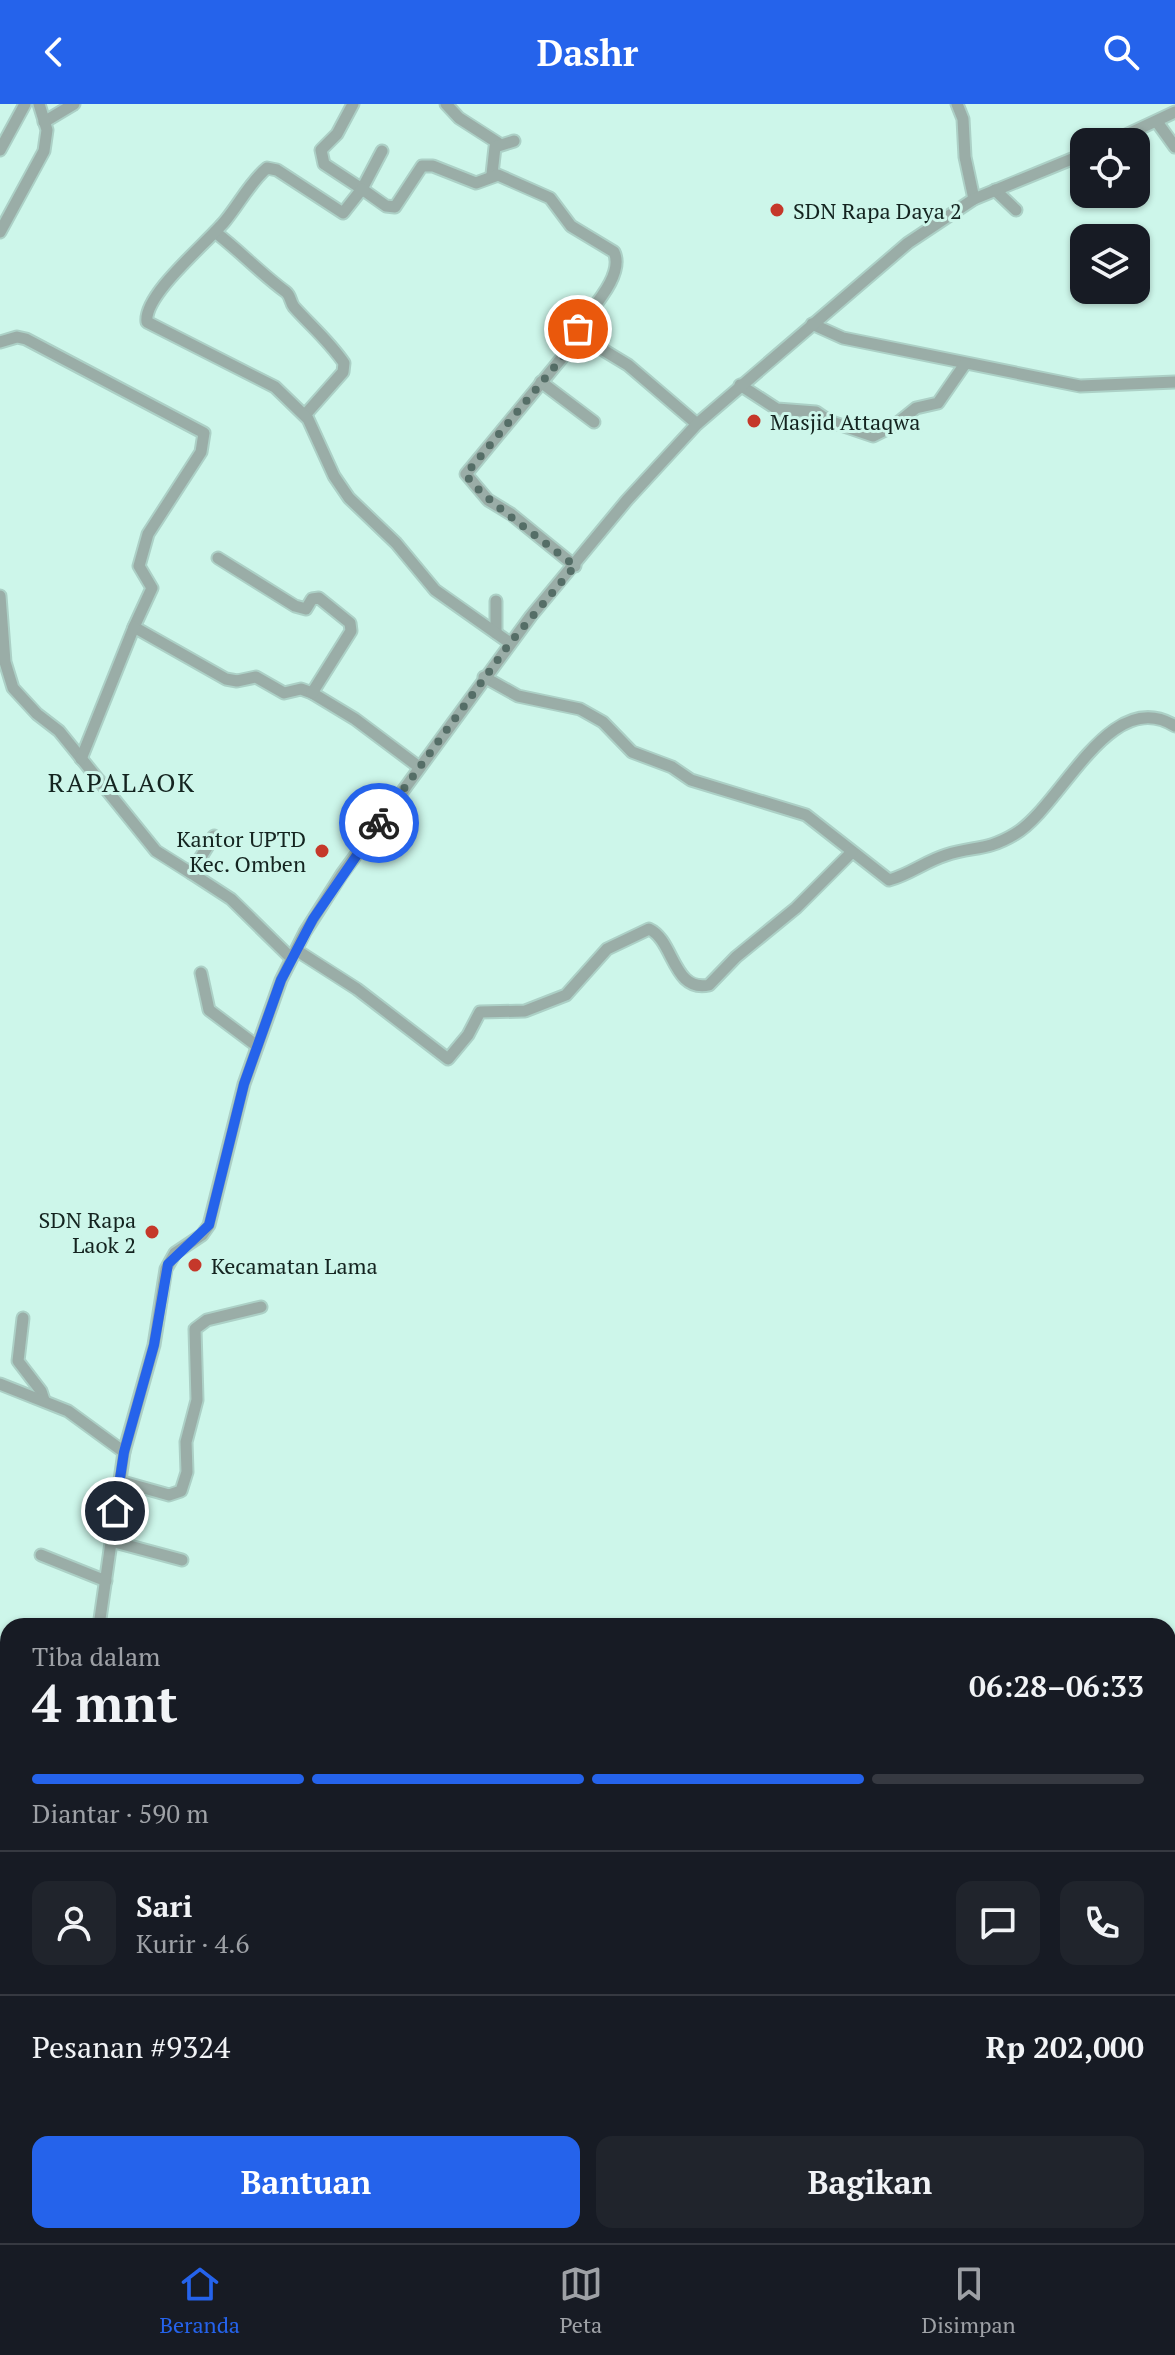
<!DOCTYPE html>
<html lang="id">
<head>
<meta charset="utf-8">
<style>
  :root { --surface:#171b24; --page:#20242c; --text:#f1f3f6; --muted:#9ea1a6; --line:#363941; --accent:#2563eb }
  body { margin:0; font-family:"PT Serif",serif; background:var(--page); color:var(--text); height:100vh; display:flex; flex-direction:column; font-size:30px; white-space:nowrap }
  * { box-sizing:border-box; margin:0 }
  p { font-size:26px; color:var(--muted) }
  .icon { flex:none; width:44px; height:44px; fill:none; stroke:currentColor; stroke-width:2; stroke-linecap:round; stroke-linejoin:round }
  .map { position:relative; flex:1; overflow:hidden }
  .sheet { position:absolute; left:0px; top:1514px; width:1176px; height:626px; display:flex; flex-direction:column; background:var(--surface); border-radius:24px 24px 0 0; box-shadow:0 2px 6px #0004 }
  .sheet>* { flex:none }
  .tools { position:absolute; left:1070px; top:24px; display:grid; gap:16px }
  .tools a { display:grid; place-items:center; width:80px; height:80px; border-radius:16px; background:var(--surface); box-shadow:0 2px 6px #0004; font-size:40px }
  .pin { position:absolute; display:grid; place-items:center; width:68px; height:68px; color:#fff; margin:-34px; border:4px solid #fff; border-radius:50%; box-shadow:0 2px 8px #0007 }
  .courier { position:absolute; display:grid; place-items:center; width:80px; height:80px; margin:-40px; border:6px solid #2563eb; border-radius:50%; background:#fff; color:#222; box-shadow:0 2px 10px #0007 }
  .overview em { font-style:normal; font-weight:800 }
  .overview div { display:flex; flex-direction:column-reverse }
  .overview { display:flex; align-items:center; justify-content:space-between; height:136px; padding:0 32px }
  h1 { font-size:52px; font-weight:800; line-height:60px }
  .bar { display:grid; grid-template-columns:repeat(4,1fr); gap:12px 8px; align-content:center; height:96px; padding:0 32px }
  .bar i { height:10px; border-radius:6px; background:var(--line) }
  .bar .selected { background:var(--accent) }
  .bar p { grid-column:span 4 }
  .line { display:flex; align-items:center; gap:20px; padding:0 32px; border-top:2px solid var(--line) }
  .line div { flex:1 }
  .round { display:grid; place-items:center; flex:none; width:84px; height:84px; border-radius:16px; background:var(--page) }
  .cta { display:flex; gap:16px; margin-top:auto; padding:16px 32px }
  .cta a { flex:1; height:92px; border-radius:16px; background:var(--accent); color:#fff; font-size:32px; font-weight:800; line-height:92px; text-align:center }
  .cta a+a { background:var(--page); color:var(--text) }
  header { display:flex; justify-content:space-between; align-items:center; height:104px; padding:0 32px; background:var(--accent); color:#fff; font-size:36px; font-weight:800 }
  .tab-bar { display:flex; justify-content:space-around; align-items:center; height:112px; border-top:2px solid var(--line); background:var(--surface); font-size:22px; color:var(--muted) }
  .tab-bar a { display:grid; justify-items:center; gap:4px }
  .tab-bar .selected { color:var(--accent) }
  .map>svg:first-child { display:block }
</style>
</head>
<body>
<header><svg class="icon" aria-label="back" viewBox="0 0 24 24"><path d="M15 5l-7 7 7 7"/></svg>Dashr<svg class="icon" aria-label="search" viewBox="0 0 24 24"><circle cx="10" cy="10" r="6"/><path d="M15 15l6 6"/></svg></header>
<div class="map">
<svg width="1175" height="2139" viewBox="0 0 1175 2139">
  <rect width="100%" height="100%" fill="#cdf6ea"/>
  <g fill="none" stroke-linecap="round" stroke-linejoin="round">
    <defs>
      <g id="minor">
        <path d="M353,0L337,30L321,46L324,60L362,85L382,47"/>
        <path d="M446,0L459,14L498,39"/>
        <path d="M957,0L963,15L965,53L974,95"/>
        <path d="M44,18L74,0"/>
        <path d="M1157,18L1175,43"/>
        <path d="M1111,38L1175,8"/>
        <path d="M0,46L25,0"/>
        <path d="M492,70L495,43L514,37"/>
        <path d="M995,86L1016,106"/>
        <path d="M0,128L44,47L47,26L39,0"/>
        <path d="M215,128C240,147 261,170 286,188C291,192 290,198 294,203C311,222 329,237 344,259L343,268L305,311"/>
        <path d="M812,220L843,234L1080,282L1175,278"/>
        <path d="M0,238L17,233L26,235L204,329L201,348L148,430L139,462L152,484L134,523L226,575L237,577L256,573L284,589L301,585L312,589L355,615L419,663"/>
        <path d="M541,278L594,318"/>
        <path d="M740,281L777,305L816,308L829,317L873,332L895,321L916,304L938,299L965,260"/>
        <path d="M218,454L295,502L306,505L312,495L319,494L350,519L351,527L312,589"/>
        <path d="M575,462L511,410L488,396L466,370L580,232"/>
        <path d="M0,492L5,558L13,584L37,610L59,627L156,747L191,769"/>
        <path d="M496,497V529"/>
        <path d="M510,539L435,486L396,439L349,394L334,372L308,315L275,283L147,218C143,191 208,138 225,117C239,100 251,77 267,64L277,66L343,109L362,85L386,102L395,103L422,62H433L476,79L498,71L550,94L571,122L614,148C625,171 591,205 579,223L580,232L628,261L697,320"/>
        <path d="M484,573L518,592L580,605L603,618L632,648L672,663L691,676L806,711L889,776C909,771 926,757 946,751C974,742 987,747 1015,730C1062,702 1109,581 1175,622"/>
        <path d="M81,655L134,523"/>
        <path d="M214,732L191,769L231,795L291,854"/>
        <path d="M296,846L357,885L448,955L468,931L480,908L525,907L566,891L607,845L649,825C674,836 673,889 709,881L736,853L796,804L852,748"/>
        <path d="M201,869L209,906L257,942"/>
        <path d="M23,1214L18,1257L41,1287L44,1296"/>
        <path d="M0,1280L68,1307L124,1348"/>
        <path d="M119,1377L169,1391L181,1387L187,1368L186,1338L197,1296L195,1225L207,1216L261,1203"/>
        <path d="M111,1437L182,1456"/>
        <path d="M41,1451L106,1477"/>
        <path d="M99,1522L124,1348L154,1241L166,1165L175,1149L202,1131L209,1121L244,980L281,876L305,828L342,770L531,512L627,396L697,320L908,139L974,95L1084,50"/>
        <path d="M0,1747L8,1752"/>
        <path d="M1168,2100L1175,2105"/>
        <path d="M464,2132L465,2139"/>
        <path d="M544,2132L563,2136"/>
        <path d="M1122,2132L1129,2139"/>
        <path d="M133,2139V2132"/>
        <path d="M577,2139L580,2132"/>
        <path d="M982,2139L987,2132"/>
      </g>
    </defs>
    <use href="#minor" stroke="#acd0c6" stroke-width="15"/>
    <use href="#minor" stroke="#9aada7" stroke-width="11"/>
  </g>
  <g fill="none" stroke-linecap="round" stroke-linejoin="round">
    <path stroke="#556e67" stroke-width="8" stroke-dasharray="0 14.4" d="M379,719L510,539L575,462C553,444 473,388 466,370L580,232L578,225"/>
    <path stroke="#2563eb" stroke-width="10" d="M115,1407L124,1348L154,1241L168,1160L209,1121L244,980L281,876L313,815L379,719"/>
  </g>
  <g fill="#c5382a" stroke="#cdf6ea" stroke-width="3">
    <circle cx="777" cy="106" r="8"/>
    <circle cx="754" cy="317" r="8"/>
    <circle cx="322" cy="747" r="8"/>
    <circle cx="152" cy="1128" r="8"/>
    <circle cx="195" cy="1161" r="8"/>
  </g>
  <g text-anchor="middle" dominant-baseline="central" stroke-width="6" stroke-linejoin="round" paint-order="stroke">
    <g font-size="22" fill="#142420" stroke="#cdf6ea" text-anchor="start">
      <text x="793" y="106">SDN Rapa Daya 2</text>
      <text x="770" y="317">Masjid Attaqwa</text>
      <text x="306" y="734" text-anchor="end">Kantor UPTD<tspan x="306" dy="25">Kec. Omben</tspan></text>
      <text x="136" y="1115" text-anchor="end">SDN Rapa<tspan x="136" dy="25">Laok 2</tspan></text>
      <text x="211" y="1161">Kecamatan Lama</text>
    </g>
    <g font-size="26" letter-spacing="2" fill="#142420" stroke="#cdf6ea">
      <text x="122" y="678">RAPALAOK</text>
    </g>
  </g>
</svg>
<div class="tools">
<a><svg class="icon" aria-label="locate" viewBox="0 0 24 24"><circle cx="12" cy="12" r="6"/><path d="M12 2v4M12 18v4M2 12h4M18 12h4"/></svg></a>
<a><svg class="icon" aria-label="layers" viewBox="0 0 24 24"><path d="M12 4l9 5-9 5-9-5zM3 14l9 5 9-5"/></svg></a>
</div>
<div class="pin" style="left:578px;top:225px;background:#ea580c"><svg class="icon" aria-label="bag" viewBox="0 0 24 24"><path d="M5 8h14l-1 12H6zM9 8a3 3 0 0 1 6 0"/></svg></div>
<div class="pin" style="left:115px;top:1407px;background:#1f2937"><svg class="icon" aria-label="home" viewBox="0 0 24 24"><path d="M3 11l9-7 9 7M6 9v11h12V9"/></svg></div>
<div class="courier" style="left:379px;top:719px"><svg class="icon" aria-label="bike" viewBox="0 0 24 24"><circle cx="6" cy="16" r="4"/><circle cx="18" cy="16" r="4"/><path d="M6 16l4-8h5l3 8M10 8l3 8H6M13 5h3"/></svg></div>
<section class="sheet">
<div class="overview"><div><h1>4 mnt</h1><p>Tiba dalam</p></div><em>06:28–06:33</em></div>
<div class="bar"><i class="selected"></i><i class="selected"></i><i class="selected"></i><i></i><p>Diantar · 590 m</p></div>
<div class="line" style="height:144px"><a class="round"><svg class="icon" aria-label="person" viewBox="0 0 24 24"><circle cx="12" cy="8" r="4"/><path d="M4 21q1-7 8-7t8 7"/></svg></a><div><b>Sari</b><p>Kurir · 4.6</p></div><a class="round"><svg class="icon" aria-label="chat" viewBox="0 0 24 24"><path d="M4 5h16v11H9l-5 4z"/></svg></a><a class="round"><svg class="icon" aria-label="phone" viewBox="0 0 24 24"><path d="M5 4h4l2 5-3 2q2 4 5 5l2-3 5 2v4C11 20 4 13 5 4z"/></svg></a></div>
<div class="line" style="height:104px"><div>Pesanan #9324</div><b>Rp 202,000</b></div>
<div class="cta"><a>Bantuan</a><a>Bagikan</a></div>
</section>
</div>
<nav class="tab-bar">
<a class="selected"><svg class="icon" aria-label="home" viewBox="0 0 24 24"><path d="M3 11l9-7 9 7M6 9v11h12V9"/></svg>Beranda</a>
<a><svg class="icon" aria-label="map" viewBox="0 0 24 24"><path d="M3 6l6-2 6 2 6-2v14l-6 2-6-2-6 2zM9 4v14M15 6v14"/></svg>Peta</a>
<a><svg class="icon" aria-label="saved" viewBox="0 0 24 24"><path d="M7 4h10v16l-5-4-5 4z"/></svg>Disimpan</a>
</nav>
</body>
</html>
